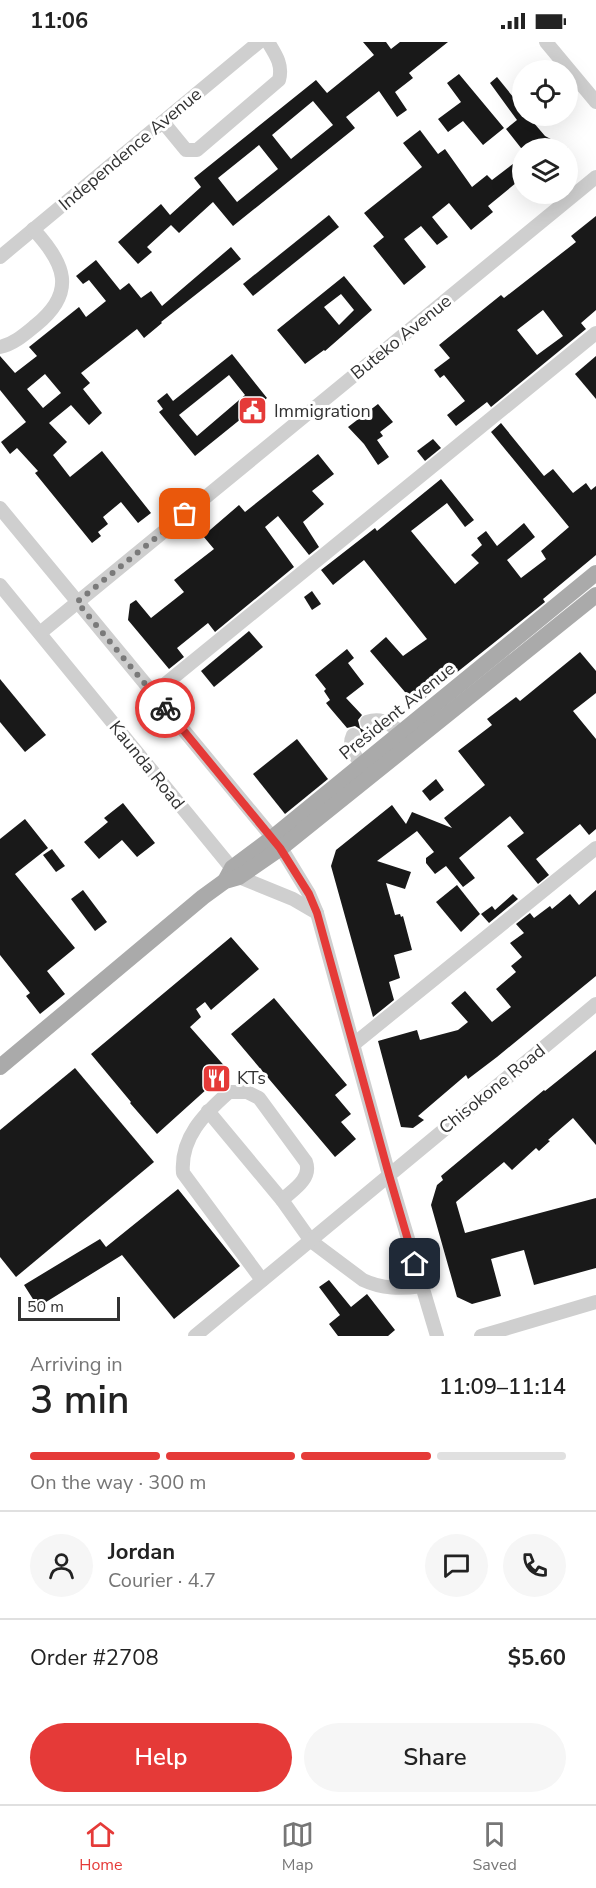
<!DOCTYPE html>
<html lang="en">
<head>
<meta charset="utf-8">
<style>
  :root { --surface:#fff; --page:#f6f6f6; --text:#222; --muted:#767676; --line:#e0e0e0; --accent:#e53a38 }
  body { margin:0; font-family:"Nunito Sans",sans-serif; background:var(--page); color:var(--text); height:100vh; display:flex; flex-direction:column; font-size:22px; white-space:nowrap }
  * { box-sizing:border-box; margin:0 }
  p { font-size:20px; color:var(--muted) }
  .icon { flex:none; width:33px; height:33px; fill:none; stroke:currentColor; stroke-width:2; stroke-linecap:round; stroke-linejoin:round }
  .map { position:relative; height:1294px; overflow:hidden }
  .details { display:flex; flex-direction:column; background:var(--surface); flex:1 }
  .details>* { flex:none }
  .buttons { position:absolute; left:512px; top:18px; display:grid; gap:12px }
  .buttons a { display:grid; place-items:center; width:66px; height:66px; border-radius:50%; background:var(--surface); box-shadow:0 6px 24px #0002; font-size:30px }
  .scale { position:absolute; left:18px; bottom:15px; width:102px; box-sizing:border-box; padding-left:6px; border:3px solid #323232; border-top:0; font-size:16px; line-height:21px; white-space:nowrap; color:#323232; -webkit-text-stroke:4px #fff; paint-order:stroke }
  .pin { position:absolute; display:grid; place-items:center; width:51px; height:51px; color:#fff; margin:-26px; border-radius:12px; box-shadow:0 3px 9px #0006 }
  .courier { position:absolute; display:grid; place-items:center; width:60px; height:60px; margin:-30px; border:4px solid #e53a38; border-radius:50%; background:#fff; color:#222; box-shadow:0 2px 8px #0007 }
  .summary em { font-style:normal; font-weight:600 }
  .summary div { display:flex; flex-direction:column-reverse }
  .summary { display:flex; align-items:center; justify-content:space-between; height:102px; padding:0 30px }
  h1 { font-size:39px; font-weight:600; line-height:45px }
  .bar { display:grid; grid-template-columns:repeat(4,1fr); gap:9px 6px; align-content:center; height:72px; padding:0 30px }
  .bar i { height:8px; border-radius:4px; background:var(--line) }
  .bar .selected { background:var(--accent) }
  .bar p { grid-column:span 4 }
  .line { display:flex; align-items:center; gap:15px; padding:0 30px; border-top:2px solid var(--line) }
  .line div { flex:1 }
  .round { display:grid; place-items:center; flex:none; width:63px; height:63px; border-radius:32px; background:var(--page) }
  .cta { display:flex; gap:12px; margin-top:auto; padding:12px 30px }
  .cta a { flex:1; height:69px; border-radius:36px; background:var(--accent); color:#fff; font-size:24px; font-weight:600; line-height:69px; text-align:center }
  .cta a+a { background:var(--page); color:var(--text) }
  .status { display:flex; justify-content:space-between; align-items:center; height:42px; padding:0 30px; background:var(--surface); direction:ltr }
  .status svg { height:16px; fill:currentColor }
  .dock { display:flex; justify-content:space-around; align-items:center; height:84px; border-top:2px solid var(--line); background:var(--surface); font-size:16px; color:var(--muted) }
  .dock a { display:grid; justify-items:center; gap:3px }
  .dock .selected { color:var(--accent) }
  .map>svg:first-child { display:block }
</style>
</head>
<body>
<div class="status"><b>11:06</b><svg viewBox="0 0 49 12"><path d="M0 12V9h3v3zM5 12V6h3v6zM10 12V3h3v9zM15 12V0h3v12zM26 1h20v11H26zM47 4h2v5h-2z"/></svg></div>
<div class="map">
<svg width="596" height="1294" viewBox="0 0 596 1294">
  <rect width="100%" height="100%" fill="#fff"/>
  <g fill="#191919" fill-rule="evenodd">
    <path d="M363,0H386L391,7L400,0H448L409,31L413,36L395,50L407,68L397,75L379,49L346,75L355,86L233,184L213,160L179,191L171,183L147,205L152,210L138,222L118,200L161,162L170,173L201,145L194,136L316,38L327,51L374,13ZM313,59L333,83L291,117L272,93ZM259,103L278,127L237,160L218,136Z"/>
    <path d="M459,32L504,86L483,103L463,79L448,90L438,77L461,60L447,41Z"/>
    <path d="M497,35L522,66V74H528L545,94L568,106H521L506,87L517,78L490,41Z"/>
    <path d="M420,88L438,112L445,107L472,145L487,133L492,138L522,115V136L488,164L493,170L471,188L449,161L432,175L448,195L437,203L421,184L404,197L426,225L404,243L373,204L384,195L364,171L422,125L403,101Z"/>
    <path d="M329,173L339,185L253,254L243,242Z"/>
    <path d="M596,174V268L581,281L586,287L491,365L487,360L456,384L447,373L465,359L444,333L440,336L434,328L450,316L439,303L501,253L504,256L576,200L571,194ZM543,268L563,294L537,313L517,288Z"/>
    <path d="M231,205L241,217L161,280L162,281L144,296L137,287L81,331L90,341L83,347L102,371L89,383L71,363L49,381L67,400L53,413L70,435L102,409L151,471L138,481L121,460L103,475L108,482L98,490L101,494L92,501L35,431L38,429L17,406L10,412L1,400L26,380L0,348V314L15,331L37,314L29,305L79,265L86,275L106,259L89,238L83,242L76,234L96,218L120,248L129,241L141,256L151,249L162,264ZM45,332L61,351L43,366L27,347Z"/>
    <path d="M344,234L372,268L325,309L324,308L305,322L277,288ZM341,252L354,268L339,283L324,265Z"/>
    <path d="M232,312L267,356L195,414L159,370L163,367L157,359L167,351L173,359ZM229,333L245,353L197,394L179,373Z"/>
    <path d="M596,314V357L575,332Z"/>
    <path d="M378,362L393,380L380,390L383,394L377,398L389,415L378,423L364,402L348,385Z"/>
    <path d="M501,381L544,434L553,427L573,451L586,441L591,448L596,444V513L543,557L545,560L416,663L370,609L386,595L403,614L427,597L364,518L333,543L321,528L375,486L377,489L441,437L474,478L465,485L447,461L411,489L455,542L479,521L471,513L482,503L477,496L486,489L497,504L524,481L535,495L507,518L521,536L546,517L541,509L569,485L491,390Z"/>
    <path d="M433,397L441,406L425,419L417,409Z"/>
    <path d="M318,412L334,432L312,449L324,462L303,480L319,505L309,513L278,474L265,485L294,525L215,590L208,581L177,606L184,615L169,627L128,578L130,562L136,558L151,576L184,550L174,538L214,507L203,494L239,463L245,470Z"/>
    <path d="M312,549L321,562L312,568L304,555Z"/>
    <path d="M249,589L263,605L214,645L201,629Z"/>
    <path d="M347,607L354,616L348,621L364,642L346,656L362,673L358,678L360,686L365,689L374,688L377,690L362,703L360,701L362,692L360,687L355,684L347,686L330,666L326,661L330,658L324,649L326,647L315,633Z"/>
    <path d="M580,610L596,629V651L573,669L596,697V787L589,793L580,782L536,817L549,833L538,842L507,804L524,791L510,774L459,816L475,836L463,845L446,824L435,832L426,821V816L434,810L417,789L377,819L411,830L405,847L386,841L395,873L400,872L401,875L403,874L412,908L394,913L400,936L389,940L394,958L373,975L331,824L336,808L392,763L406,782L412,770L452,786L444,776L485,743L458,709L492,683L487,677L516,655L520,659Z"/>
    <path d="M0,637L46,693L25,710L0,680Z"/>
    <path d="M297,697L328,737L285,772L253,732Z"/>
    <path d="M436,737L444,748L430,759L422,749Z"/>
    <path d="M123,761L155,801L137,815L122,798L99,817L84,800L108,780L104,776Z"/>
    <path d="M25,777L48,806L15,832L75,906L47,929L65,952L40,972L26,954L30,951L0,913V797Z"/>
    <path d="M52,807L65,824L56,830L43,813Z"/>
    <path d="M457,843L480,872L461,890L436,860Z"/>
    <path d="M83,848L107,880L95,889L71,857Z"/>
    <path d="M596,848V934L497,1015L468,1037L466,1033L418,1074L424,1078L413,1086L401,1085L378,999L417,988L420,998L458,988L468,980L451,961L465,949L492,980L511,965L496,947L516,930L511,924L522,915L510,901L524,891L516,882L530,871L534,876L550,864L552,867L570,852L579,863Z"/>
    <path d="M513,852L518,857L489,881L481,872L492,864L495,868Z"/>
    <path d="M231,895L259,927L211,968L205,960L196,967L201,975L190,985L228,1028L157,1092L130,1061L131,1060L91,1012Z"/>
    <path d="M274,956L347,1043L335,1053L351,1072L341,1080L356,1097L335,1115L231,992Z"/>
    <path d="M596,1008V1103L573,1076L548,1098L550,1099L539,1109L536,1106L512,1128L504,1120L456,1160L465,1191L596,1156V1226L534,1243L524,1208L491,1217L501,1254L472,1262L457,1255L431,1163L437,1143L443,1138L441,1134L544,1048L545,1049Z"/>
    <path d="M75,1026L154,1120L16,1235L0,1215V1088Z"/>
    <path d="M178,1147L240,1224L174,1277L122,1213L38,1265L24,1243L100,1197L106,1205Z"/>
    <path d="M329,1238L351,1265L367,1252L395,1288L388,1294H338L329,1282L340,1273L319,1245Z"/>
  </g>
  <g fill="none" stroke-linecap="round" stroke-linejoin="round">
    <g stroke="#cfcfcf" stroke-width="14">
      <path d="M546,0L596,60"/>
      <path d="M163,80L186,108H197L279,38C283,23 276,13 268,0"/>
      <path d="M0,215L259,0"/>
      <path d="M0,305C14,302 25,292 36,283C77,250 65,221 33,187"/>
      <path d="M0,466L281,806L309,852L317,871L389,1133L437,1294"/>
      <path d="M0,543L239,835L293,857L317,871"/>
      <path d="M40,591L596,135"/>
      <path d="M153,652L596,291"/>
      <path d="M367,680C382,675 389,682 401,690"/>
      <path d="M353,693C346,708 359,718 368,730"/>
      <path d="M354,1002L596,806"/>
      <path d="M208,1069L282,1158"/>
      <path d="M262,1238L183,1131C180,1096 204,1072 229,1050H247L259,1056L306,1120C312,1137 293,1148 282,1158L311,1199L363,1238C382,1247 401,1247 422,1244"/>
      <path d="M195,1294L596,962"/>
      <path d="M481,1294L596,1260"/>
    </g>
    <g stroke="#aaa" stroke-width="16">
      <path d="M225,839L232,826L272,796L596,531"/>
      <path d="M0,1025L203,855L225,839L239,835L281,806L596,553"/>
    </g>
  </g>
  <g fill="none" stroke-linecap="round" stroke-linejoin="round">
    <path stroke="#7a7a7a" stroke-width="6" stroke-dasharray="0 10.8" d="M165,666L77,560L185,472"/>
    <path stroke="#e53a38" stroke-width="8" d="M165,666L280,806L309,852L317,871L389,1133L415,1222"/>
  </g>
  <defs>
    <symbol id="civic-square" viewBox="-11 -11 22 22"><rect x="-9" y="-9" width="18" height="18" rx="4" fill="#e53a38" stroke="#fff"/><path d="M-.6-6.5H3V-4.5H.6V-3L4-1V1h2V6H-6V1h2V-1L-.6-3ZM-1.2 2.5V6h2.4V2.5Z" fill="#fff"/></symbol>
    <symbol id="restaurant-square" viewBox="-11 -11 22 22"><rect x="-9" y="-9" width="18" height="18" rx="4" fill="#e53a38" stroke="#fff"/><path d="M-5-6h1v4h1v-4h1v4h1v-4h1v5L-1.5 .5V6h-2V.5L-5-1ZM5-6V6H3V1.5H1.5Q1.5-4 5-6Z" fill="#fff"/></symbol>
  </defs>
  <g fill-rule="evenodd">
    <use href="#civic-square" x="236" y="352" width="33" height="33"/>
    <use href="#restaurant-square" x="200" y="1020" width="33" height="33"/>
  </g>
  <g text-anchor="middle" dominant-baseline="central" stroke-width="6" stroke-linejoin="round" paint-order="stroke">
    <g font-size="18" fill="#323232" stroke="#fff">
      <text transform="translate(130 107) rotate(-40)">Independence Avenue</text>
      <text transform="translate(401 295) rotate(-39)">Buteko Avenue</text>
      <text transform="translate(397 669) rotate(-39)">President Avenue</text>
      <text transform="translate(147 723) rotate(51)">Kaunda Road</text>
      <text transform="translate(492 1047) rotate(-39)">Chisokone Road</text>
    </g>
    <g font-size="18" fill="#323232" stroke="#fff" text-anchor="start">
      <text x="274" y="369">Immigration</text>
      <text x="237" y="1036">KTs</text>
    </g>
  </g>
</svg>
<div class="buttons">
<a><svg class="icon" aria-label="locate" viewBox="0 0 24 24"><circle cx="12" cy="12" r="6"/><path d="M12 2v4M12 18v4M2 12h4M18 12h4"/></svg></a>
<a><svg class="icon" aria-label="layers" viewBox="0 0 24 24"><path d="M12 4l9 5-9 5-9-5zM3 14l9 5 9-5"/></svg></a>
</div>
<div class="scale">50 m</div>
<div class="pin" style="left:185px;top:472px;background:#ea580c"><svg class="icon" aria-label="bag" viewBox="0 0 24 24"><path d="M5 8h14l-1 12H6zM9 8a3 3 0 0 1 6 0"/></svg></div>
<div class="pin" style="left:415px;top:1222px;background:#1f2937"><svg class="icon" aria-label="home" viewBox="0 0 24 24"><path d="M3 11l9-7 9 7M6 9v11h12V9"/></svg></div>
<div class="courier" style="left:165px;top:666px"><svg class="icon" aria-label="bike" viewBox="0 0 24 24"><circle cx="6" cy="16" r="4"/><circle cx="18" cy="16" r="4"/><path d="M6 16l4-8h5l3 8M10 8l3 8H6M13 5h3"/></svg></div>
</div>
<section class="details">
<div class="summary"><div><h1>3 min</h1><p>Arriving in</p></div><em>11:09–11:14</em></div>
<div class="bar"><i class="selected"></i><i class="selected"></i><i class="selected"></i><i></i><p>On the way · 300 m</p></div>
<div class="line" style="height:108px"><a class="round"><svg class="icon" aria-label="person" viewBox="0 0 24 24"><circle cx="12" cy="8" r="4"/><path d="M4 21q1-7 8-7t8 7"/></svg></a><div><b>Jordan</b><p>Courier · 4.7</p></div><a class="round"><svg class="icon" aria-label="chat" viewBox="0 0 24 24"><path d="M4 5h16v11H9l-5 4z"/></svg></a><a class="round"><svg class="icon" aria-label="phone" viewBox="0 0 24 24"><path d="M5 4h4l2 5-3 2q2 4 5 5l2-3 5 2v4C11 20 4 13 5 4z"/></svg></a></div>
<div class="line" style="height:78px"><div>Order #2708</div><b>$5.60</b></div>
<div class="cta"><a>Help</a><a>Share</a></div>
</section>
<nav class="dock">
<a class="selected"><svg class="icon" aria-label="home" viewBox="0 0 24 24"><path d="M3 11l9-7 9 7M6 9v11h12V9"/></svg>Home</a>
<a><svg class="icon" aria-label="map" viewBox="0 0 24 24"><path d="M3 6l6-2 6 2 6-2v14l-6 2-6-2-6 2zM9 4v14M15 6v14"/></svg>Map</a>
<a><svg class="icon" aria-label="saved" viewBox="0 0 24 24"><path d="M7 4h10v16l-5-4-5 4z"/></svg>Saved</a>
</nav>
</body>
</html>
